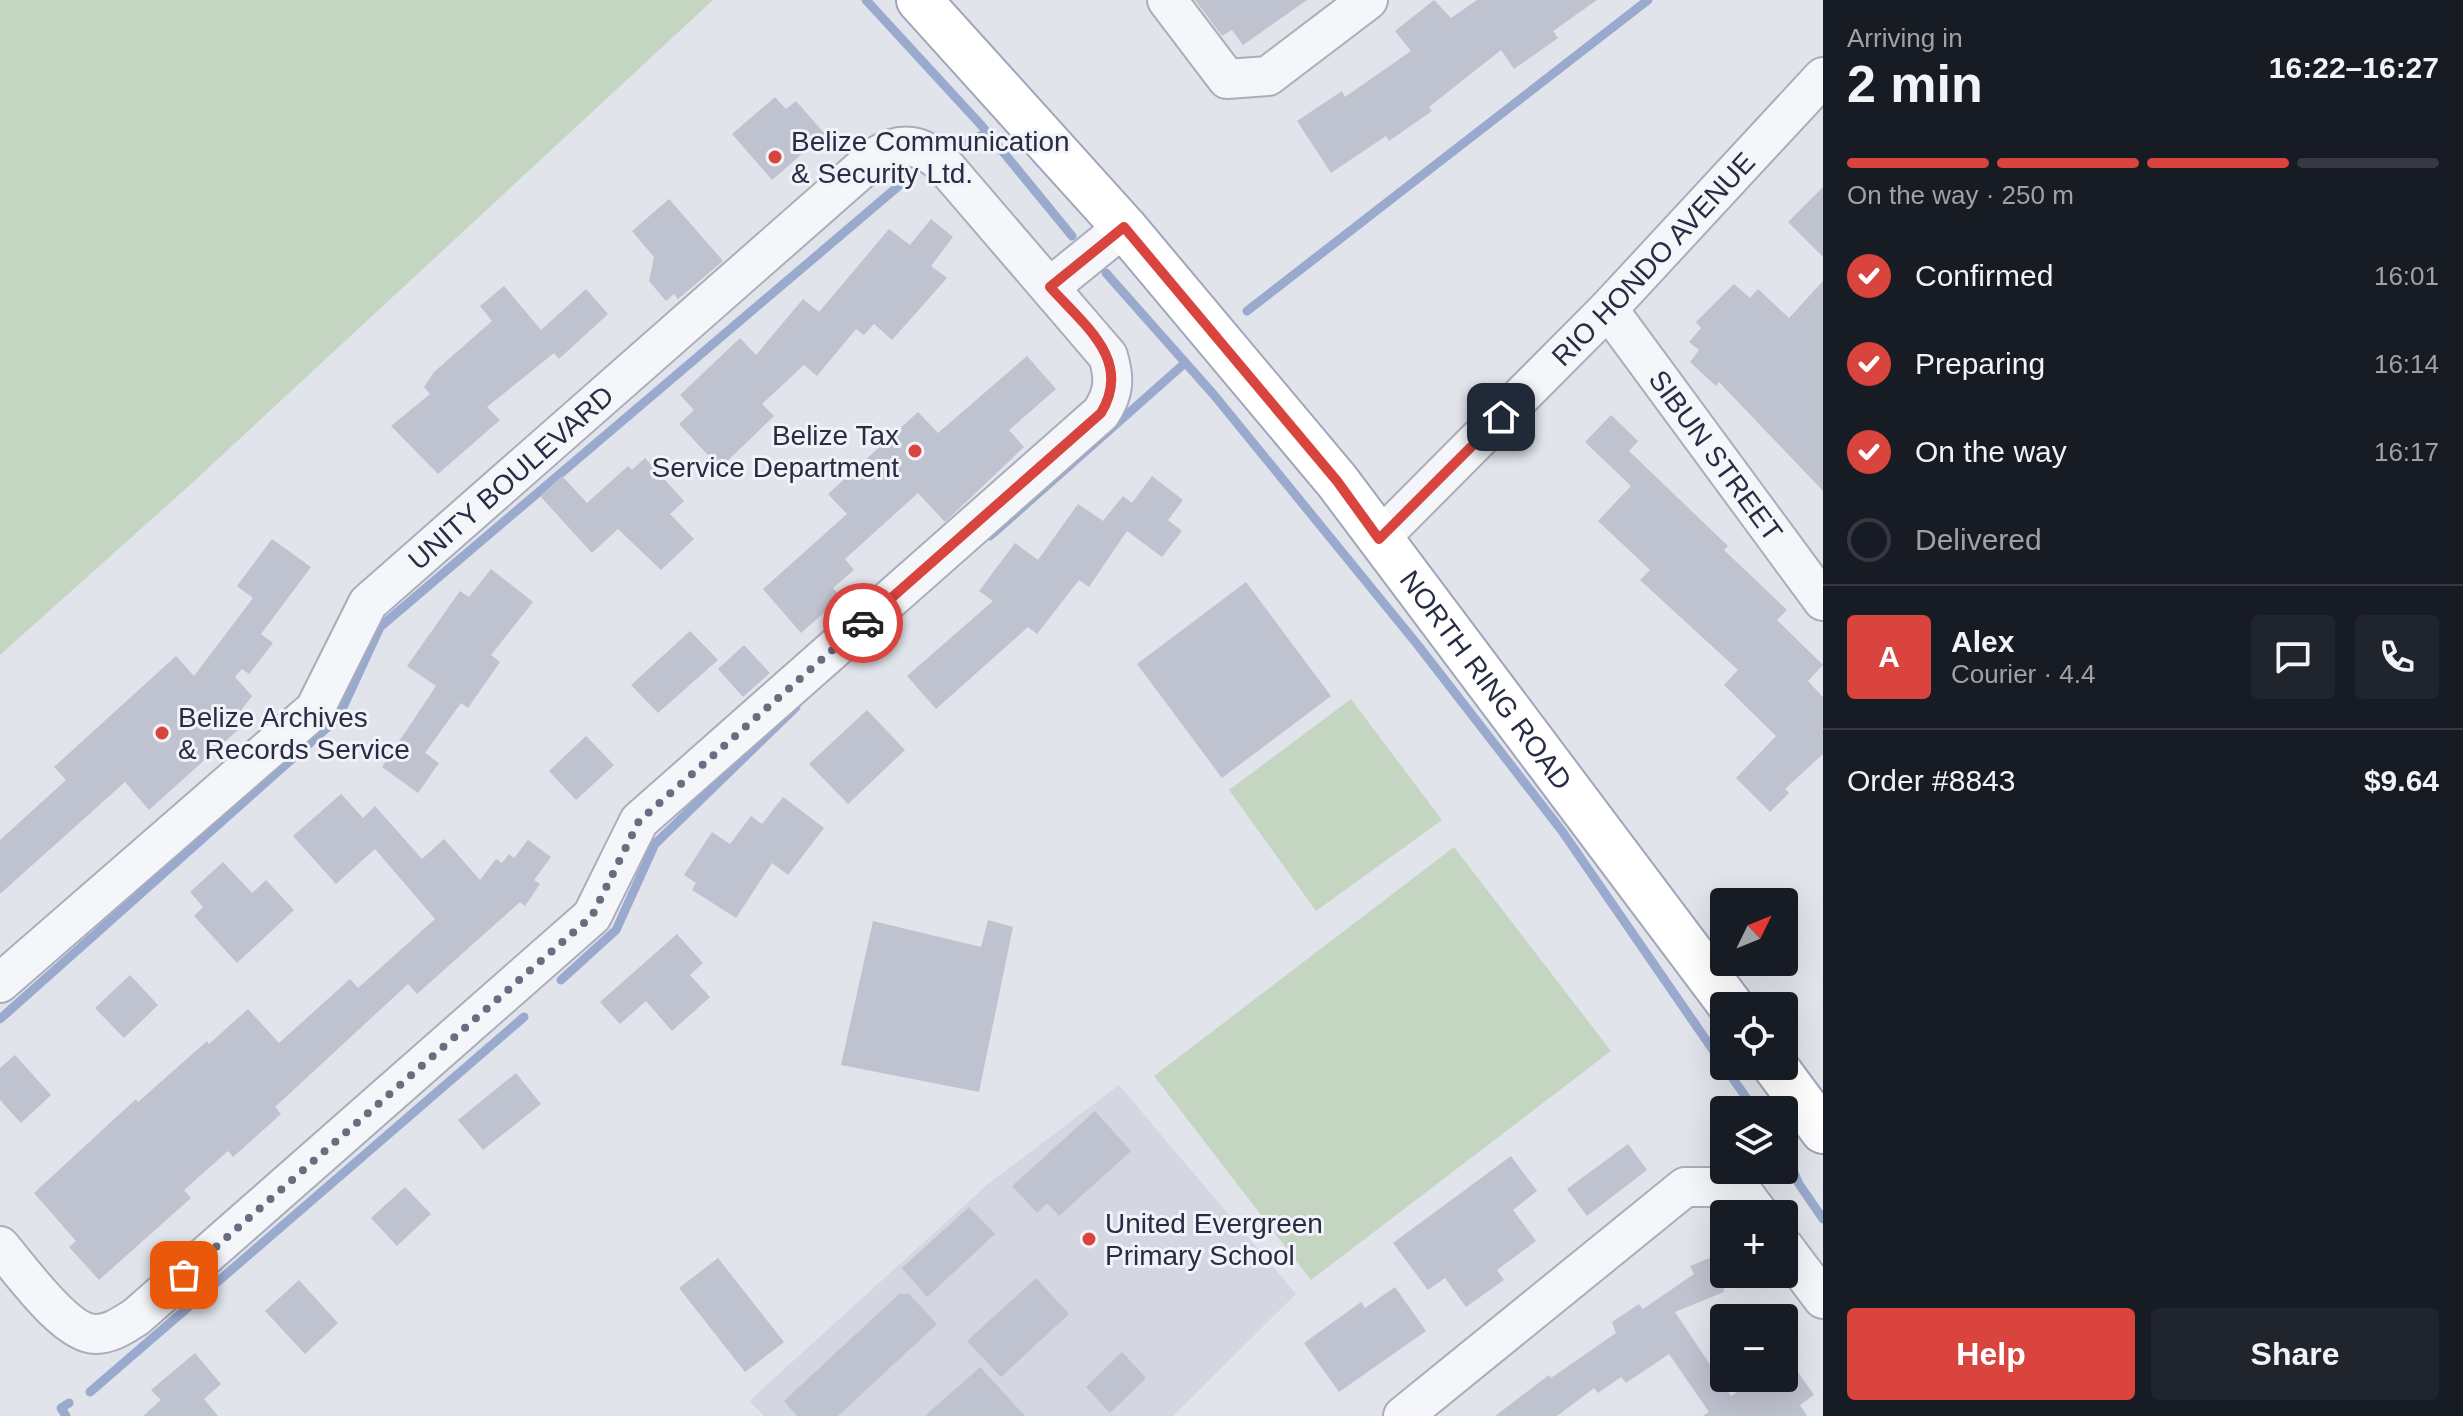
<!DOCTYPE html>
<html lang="en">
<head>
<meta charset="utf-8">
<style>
  :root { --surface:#171b24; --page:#20242c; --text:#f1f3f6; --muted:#9ea1a6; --line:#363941; --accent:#da443e }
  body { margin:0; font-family:Arial,sans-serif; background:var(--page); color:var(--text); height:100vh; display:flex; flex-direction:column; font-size:30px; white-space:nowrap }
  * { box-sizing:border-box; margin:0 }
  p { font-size:26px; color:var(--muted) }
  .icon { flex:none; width:44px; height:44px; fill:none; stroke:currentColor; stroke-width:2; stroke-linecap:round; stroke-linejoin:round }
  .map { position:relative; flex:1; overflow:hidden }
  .sheet { display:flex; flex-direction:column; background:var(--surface); width:640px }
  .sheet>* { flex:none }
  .needle { width:52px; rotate:47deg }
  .fabs { position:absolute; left:1710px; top:888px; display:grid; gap:16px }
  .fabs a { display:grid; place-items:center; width:88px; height:88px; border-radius:8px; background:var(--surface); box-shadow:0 8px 32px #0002; font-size:40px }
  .pin { position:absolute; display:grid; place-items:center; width:68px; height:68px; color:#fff; margin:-34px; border-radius:16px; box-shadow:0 4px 12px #0006 }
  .courier { position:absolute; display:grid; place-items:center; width:80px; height:80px; margin:-40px; border:6px solid #da443e; border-radius:50%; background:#fff; color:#222; box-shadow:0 2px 10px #0007 }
  .head em { font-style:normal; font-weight:600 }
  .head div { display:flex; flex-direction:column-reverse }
  .head { display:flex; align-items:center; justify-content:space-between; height:136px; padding:0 24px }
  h1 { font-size:52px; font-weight:600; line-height:60px }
  .bar { display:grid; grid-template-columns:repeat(4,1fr); gap:12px 8px; align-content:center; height:96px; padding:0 24px }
  .bar i { height:10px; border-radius:6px; background:var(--line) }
  .bar .on { background:var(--accent) }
  .bar p { grid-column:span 4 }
  .line { display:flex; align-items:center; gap:20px; padding:0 24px; border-top:2px solid var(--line) }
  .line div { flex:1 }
  .round { display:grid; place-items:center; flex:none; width:84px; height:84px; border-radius:8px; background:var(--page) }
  ol { padding:0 24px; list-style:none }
  li { display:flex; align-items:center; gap:24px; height:88px }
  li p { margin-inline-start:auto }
  li .icon { padding:8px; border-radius:50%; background:var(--accent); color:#fff; stroke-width:4 }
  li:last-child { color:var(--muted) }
  li i { width:44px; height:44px; border:4px solid var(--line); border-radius:50% }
  .button { display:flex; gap:16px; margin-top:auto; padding:16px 24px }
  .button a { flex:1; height:92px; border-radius:8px; background:var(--accent); color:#fff; font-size:32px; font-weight:600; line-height:92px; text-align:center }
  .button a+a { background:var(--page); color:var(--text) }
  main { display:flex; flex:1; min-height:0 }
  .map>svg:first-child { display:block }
</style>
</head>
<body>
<main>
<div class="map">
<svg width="1823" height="1416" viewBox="0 0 1823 1416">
  <rect width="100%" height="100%" fill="#e2e4ec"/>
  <path fill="#d4d6e1" d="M1119,1085L1296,1294L1173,1416H764L749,1401L988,1184Z"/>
  <g fill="#c4d6c2">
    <path d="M0,0H713L191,484L0,655Z"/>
    <path d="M1351,699L1442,820L1316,911L1229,790Z"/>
    <path d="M1454,847L1611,1051L1311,1280L1154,1076Z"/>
  </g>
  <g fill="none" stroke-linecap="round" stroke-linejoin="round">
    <g stroke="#9aa9ce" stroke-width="9">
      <path d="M866,0L981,125L1072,236"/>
      <path d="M956,148L986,133"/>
      <path d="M1106,273L1214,395L1417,644L1562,831L1724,1066"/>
      <path d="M1247,311L1648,0"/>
      <path d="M990,536L1185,363"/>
      <path d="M561,980L616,930L655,844L796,707"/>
      <path d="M0,1019L338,718L380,627L908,178"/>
      <path d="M1724,1066L1755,1110"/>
      <path d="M1784,1150L1799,1184L1823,1219"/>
      <path d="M90,1392L524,1017"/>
      <path d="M66,1416L61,1408L69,1403"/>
    </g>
  </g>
  <g fill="#bfc2cf">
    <path d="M1195,0H1307L1243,45L1232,30L1222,36Z"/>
    <path d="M1434,0L1451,18L1477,0H1597L1553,31L1558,38L1514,69L1501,50L1429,107L1432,111L1389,141L1386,136L1331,173L1297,121L1342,91L1345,97L1411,51L1395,31Z"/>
    <path d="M775,97L786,109L796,101L825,134L772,180L732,134Z"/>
    <path d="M1823,187V257L1788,222Z"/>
    <path d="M669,199L723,261L678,299L674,294L666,301L649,281L654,257L632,231Z"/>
    <path d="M931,219L953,237L931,266L947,278L892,340L874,324L864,335L856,329L817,376L804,365L762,404L774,416L720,468L679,424L694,410L680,395L740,338L756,355L803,299L819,312L889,229L910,245Z"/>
    <path d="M1823,281V491L1719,382L1716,386L1690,362L1699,350L1689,342L1701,328L1696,322L1734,284L1750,298L1758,289L1789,318Z"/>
    <path d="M504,286L541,330L586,289L608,314L559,359L554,353L487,407L500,420L438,474L391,426L430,394L424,387L434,372L492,321L480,306Z"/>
    <path d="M1027,356L1056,389L1009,430L1024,447L945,522L918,493L845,559L854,570L833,588L842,597L801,633L763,589L847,514L828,494L918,412L938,433Z"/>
    <path d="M1611,415L1638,441L1629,451L1728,546L1724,550L1787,610L1777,620L1823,665L1808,681L1823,697V754L1785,789L1789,793L1770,812L1736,778L1776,736L1724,685L1738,670L1640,580L1650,570L1598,521L1631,486L1585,442Z"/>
    <path d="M645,458L684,501L670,514L694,539L661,570L618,529L592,553L540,496L562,476L587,503L628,466L632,470Z"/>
    <path d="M1152,476L1183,500L1168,520L1182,531L1162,557L1127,531L1089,587L1079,580L1037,634L1028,627L936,709L907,676L993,601L979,591L1015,543L1038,560L1078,504L1103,521L1123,496L1132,503Z"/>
    <path d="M272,539L311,567L261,634L273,643L249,674L242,669L235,677L252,696L233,721L240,728L149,810L125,782L0,894V840L66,780L54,767L176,656L194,676L253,598L237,586Z"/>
    <path d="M491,569L533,602L491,655L500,662L468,708L461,703L425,753L439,763L418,793L382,767L436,686L407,666L460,591L469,597Z"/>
    <path d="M1246,582L1331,696L1222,778L1137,664Z"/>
    <path d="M690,631L718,660L658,713L631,685Z"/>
    <path d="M744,645L770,673L743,697L718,669Z"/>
    <path d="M867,710L905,750L848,804L809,764Z"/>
    <path d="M586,736L614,765L576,800L549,771Z"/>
    <path d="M341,794L363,818L375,806L422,859L444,839L480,880L496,859L502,863L509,854L514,858L528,840L551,857L534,880L540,884L525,906L520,902L417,994L408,984L275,1107L281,1114L233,1157L228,1151L184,1190L191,1198L99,1280L69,1247L76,1241L34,1193L136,1099L138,1102L207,1041L209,1044L248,1009L279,1043L350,979L358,988L435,919L375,849L336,884L293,836Z"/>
    <path d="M783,797L824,828L788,875L772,863L736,918L692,890L696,883L684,875L712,832L730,844L751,816L762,824Z"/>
    <path d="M223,862L252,893L266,880L294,910L237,963L194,916L203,907L190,892Z"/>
    <path d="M988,920L1013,927L979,1092L841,1065L873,921L981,947Z"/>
    <path d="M677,934L703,963L690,975L710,997L672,1031L646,1001L620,1024L600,1002Z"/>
    <path d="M130,975L158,1005L124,1038L95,1008Z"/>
    <path d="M15,1055L51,1095L21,1123L0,1100V1068Z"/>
    <path d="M516,1073L541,1104L483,1150L458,1120Z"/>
    <path d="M1095,1111L1131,1151L1059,1216L1047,1203L1037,1213L1012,1186Z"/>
    <path d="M1628,1144L1647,1170L1587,1216L1567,1189Z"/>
    <path d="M1511,1156L1537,1191L1513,1210L1536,1241L1497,1270L1504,1280L1466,1307L1445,1278L1428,1290L1393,1243Z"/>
    <path d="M405,1187L431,1214L397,1246L371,1218Z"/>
    <path d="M969,1207L995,1234L927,1297L902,1268Z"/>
    <path d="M1724,1252V1292L1675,1312L1731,1396L1757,1378H1784V1352L1814,1395L1800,1405L1807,1416H1703L1709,1412L1669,1354L1626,1383L1621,1377L1598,1393L1594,1388L1557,1416H1495L1549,1375L1551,1378L1616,1333L1612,1322L1639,1304L1643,1309L1694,1274L1690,1266Z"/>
    <path d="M718,1258L784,1342L745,1372L679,1288Z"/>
    <path d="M1036,1278L1069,1314L1001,1377L967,1341Z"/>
    <path d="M299,1280L338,1323L305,1354L265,1311Z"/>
    <path d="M1395,1287L1426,1331L1339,1392L1304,1343L1361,1302L1365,1308Z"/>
    <path d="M899,1294H909L937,1324L838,1416H797L784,1401Z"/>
    <path d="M1122,1352L1146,1378L1110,1413L1086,1387Z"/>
    <path d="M195,1353L221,1384L204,1399L218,1416H143L161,1400L151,1390Z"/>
    <path d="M980,1367L1025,1416H925Z"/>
  </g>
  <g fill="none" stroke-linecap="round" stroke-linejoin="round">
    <defs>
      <g id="minor">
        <path d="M1167,0L1227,79L1268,76L1368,0"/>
        <path d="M1050,287L1124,227"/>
        <path id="s1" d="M1608,309L1823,601"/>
        <path id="s2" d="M1379,539L1608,309L1823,77"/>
        <path id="s3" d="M0,983L315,709L368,603L875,157C902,140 921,144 944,165L1108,356C1115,379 1114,393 1101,413L639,821L592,916L136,1317C123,1325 111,1334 96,1334C66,1335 19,1268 0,1246"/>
        <path d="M1784,1247L1823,1299"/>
        <path d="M1403,1416L1685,1187H1739L1759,1214"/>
      </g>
      <g id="major">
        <path id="s4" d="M919,0L1124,227L1337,481L1731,1006"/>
        <path d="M1775,1066L1823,1131"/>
      </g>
    </defs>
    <use href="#minor" stroke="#aaadba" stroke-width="42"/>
    <use href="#major" stroke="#a0a5b8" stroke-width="48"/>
    <use href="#minor" stroke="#f5f6f9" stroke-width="38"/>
    <use href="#major" stroke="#fff" stroke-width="44"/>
  </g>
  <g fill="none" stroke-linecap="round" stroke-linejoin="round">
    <path stroke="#696d7f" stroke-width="8" stroke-dasharray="0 14.4" d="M184,1275L592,916L639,821L863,623"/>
    <path stroke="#da443e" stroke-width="10" d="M863,623L1101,413C1133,360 1084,325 1050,287L1124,227L1337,481L1379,539L1501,417"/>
  </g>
  <g fill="#da443e" stroke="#f2f3f8" stroke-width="3">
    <circle cx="775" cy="157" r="8"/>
    <circle cx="915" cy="451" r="8"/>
    <circle cx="162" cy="733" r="8"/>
    <circle cx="1089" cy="1239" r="8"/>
  </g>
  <g text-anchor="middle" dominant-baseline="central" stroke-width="6" stroke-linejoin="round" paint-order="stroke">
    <g font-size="28" fill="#282d45" stroke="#f2f3f8" text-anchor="start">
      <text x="791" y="141">Belize Communication<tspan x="791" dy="32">&amp; Security Ltd.</tspan></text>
      <text x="899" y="435" text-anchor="end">Belize Tax<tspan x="899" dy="32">Service Department</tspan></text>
      <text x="178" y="717">Belize Archives<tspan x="178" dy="32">&amp; Records Service</tspan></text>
      <text x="1105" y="1223">United Evergreen<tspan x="1105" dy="32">Primary School</tspan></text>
    </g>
    <g font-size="28" fill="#282d45" stroke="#f2f3f8">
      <text stroke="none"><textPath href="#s2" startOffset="392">RIO HONDO AVENUE</textPath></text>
      <text stroke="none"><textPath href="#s1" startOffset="182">SIBUN STREET</textPath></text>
      <text stroke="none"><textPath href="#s3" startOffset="726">UNITY BOULEVARD</textPath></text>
      <text stroke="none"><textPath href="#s4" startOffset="886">NORTH RING ROAD</textPath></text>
    </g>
  </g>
</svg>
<div class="fabs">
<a><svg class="needle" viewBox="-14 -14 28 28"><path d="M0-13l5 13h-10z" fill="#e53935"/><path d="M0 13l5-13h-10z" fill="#9ea1a6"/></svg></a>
<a><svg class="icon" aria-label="locate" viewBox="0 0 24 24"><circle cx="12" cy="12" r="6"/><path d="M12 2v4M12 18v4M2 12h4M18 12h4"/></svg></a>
<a><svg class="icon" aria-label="layers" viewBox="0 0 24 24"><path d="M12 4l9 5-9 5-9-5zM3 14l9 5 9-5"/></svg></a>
<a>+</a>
<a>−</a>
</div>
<div class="pin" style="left:184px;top:1275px;background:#ea580c"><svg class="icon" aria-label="bag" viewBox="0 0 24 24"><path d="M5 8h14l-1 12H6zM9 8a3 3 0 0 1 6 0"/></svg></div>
<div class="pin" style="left:1501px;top:417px;background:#1f2937"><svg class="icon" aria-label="home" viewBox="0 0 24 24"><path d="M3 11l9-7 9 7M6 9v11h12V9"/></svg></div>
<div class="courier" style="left:863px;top:623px"><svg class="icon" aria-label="car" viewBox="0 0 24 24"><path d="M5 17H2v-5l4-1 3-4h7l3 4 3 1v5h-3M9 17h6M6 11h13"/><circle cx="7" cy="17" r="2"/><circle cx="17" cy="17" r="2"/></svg></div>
</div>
<section class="sheet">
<div class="head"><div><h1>2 min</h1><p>Arriving in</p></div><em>16:22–16:27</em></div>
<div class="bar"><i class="on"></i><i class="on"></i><i class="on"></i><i></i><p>On the way · 250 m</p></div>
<ol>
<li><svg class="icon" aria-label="check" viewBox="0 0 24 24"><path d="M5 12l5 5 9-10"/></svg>Confirmed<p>16:01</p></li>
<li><svg class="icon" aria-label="check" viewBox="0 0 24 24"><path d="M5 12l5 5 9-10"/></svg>Preparing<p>16:14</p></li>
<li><svg class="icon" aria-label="check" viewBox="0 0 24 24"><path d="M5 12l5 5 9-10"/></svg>On the way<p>16:17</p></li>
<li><i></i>Delivered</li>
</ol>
<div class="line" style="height:144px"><b class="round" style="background:var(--accent);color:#fff">A</b><div><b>Alex</b><p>Courier · 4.4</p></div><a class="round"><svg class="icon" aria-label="chat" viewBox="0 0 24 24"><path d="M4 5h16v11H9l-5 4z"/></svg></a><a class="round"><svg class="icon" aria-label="phone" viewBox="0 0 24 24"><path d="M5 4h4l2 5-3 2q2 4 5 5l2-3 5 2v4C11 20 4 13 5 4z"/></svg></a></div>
<div class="line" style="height:104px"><div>Order #8843</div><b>$9.64</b></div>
<div class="button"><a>Help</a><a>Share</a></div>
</section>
</main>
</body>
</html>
